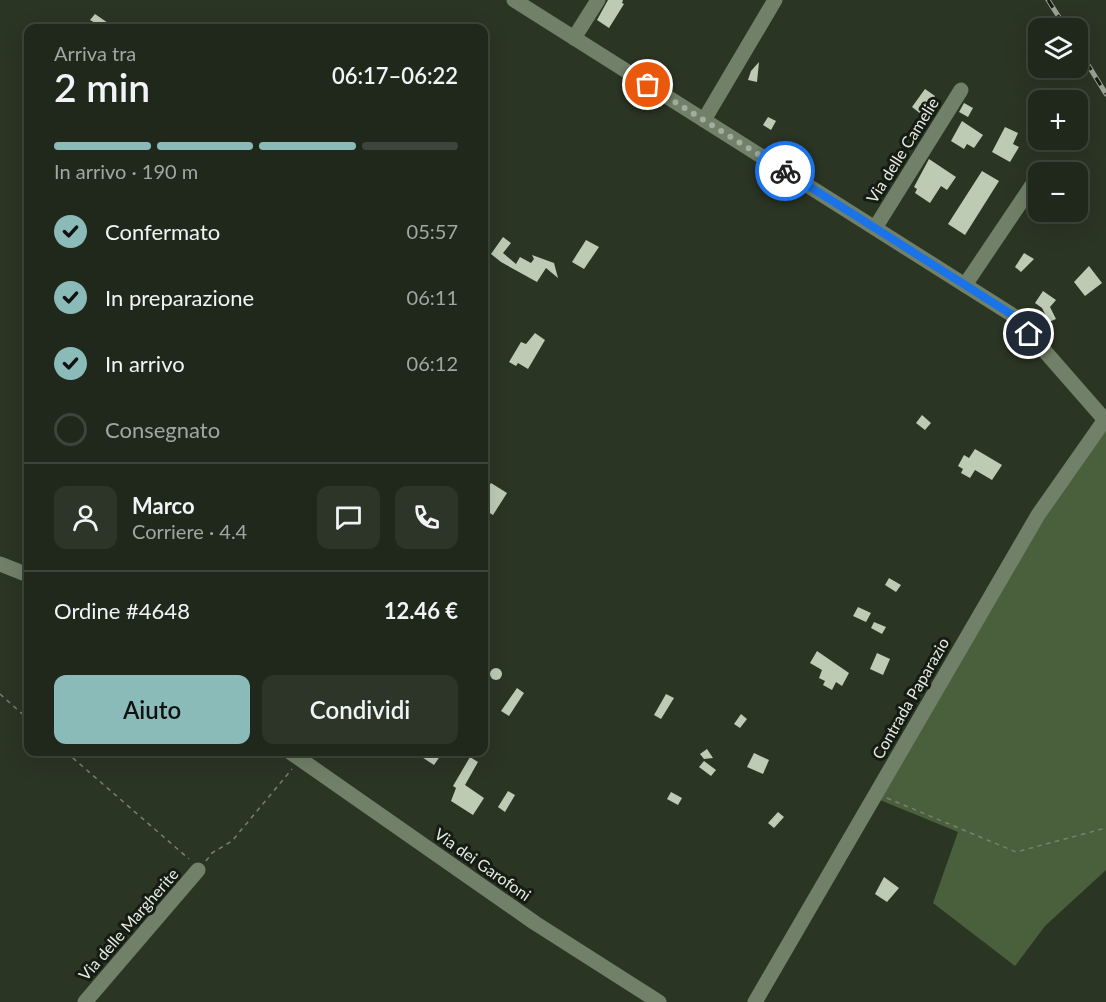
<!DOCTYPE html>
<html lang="it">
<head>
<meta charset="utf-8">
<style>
  :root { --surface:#20281b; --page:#2d3428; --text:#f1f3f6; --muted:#a2a6a3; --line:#3d443a; --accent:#8bbbb9 }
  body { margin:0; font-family:Lato,sans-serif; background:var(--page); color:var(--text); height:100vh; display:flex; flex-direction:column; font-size:22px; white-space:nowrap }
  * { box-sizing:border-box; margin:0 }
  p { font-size:20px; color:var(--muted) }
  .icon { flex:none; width:33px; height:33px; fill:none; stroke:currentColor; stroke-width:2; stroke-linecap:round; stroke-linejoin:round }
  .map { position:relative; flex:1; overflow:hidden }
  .sheet { position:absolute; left:24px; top:24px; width:464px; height:732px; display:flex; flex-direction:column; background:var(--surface); border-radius:12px; box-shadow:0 6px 24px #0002,0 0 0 2px var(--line) }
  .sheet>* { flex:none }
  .controls { position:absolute; left:1028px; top:18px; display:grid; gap:12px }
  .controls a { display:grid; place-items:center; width:60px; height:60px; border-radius:12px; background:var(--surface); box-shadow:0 6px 24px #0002,0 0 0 2px var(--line); font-size:30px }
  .pin { position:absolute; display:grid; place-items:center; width:51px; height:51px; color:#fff; margin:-26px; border:3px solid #fff; border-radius:50%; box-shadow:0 2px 6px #0007 }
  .courier { position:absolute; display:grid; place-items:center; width:60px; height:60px; margin:-30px; border:4px solid #1a73e8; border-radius:50%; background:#fff; color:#222; box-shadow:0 2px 8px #0007 }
  .overview em { font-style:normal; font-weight:600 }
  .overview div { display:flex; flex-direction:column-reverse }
  .overview { display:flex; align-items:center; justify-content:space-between; height:102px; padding:0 30px }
  h1 { font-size:39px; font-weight:600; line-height:45px }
  .bar { display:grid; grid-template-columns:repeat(4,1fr); gap:9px 6px; align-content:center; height:72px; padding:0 30px }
  .bar i { height:8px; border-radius:4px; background:var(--line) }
  .bar .selected { background:var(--accent) }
  .bar p { grid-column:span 4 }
  .line { display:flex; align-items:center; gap:15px; padding:0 30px; border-top:2px solid var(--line) }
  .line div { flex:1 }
  .round { display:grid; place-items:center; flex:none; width:63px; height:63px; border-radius:12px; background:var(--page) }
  ol { padding:0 30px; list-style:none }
  li { display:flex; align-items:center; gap:18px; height:66px }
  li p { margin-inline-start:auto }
  li .icon { padding:6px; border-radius:50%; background:var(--accent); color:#111; stroke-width:4 }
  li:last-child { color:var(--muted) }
  li i { width:33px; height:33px; border:3px solid var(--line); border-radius:50% }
  .primary-button { display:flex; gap:12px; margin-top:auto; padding:12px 30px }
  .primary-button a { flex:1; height:69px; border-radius:12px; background:var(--accent); color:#111; font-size:24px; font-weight:600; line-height:69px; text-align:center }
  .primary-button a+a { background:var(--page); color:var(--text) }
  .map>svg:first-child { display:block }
</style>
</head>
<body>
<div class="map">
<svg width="1106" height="1002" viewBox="0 0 1106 1002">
  <rect width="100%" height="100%" fill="#2b3524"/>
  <path fill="#4a5f3c" d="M1106,420V870L1045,926L1015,966L933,903L958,832L880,800L1081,453Z"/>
  <g fill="#bdcbb5">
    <path d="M608,0H623L622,3L624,4L609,28L597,20Z"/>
    <path d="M95,14L108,23L104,28L90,20Z"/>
    <path d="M759,62L757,82L748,80L751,71Z"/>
    <path d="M925,89L935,96L921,114L912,107Z"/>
    <path d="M964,103L973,108L968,117L959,112Z"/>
    <path d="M768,117L776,121L771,130L763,125Z"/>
    <path d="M962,121L983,135L974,148L967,144L964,149L951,141Z"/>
    <path d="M1005,127L1018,133L1013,144L1019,147L1010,162L992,152Z"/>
    <path d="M929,159L956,177L947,190L941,186L930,203L915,193L917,189L914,187Z"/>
    <path d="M1084,166L1090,172L1077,187V174Z"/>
    <path d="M982,171L999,181L965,235L948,224Z"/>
    <path d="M503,237L511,243L503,253L516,264L520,257L531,263L534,259L532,255L554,263L558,278L546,268L537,282L501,262L491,254Z"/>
    <path d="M586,240L599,247L584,269L572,262Z"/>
    <path d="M1024,253L1034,259L1021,272L1015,267Z"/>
    <path d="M1089,266L1102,283L1085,296L1074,282Z"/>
    <path d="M1043,291L1056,300L1050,307L1056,319L1049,322L1042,308L1035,303Z"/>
    <path d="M535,333L545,340L528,369L518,363L516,366L509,362L521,342L526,344Z"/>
    <path d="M922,415L931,423L925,430L916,423Z"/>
    <path d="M975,449L1002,465L992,480L975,470L970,478L961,473L963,469L958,466L964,455L969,458Z"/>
    <path d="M491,483L507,493L493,515L483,509V495Z"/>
    <path d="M889,578L901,585L896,592L885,585Z"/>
    <path d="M858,607L871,613L866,622L853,616Z"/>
    <path d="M874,622L886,627L882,634L871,628Z"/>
    <path d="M817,651L849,673L842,686L836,682L832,690L823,685L825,681L819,678L822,670L810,663Z"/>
    <path d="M877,653L890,659L883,675L870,669Z"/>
    <circle cx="496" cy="674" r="6"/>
    <path d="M517,688L524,693L509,716L501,711Z"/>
    <path d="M666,694L674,698L661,719L654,715Z"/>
    <path d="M741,714L747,719L740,728L734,724Z"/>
    <path d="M707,749L713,758L704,759L700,754Z"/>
    <path d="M414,752H443L434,765Z"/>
    <path d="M754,753L769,760L763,774L747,767Z"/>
    <path d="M470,757L478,762L465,785L484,798L473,815L451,801L456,788L453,786Z"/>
    <path d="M704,761L716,770L711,776L699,767Z"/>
    <path d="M508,791L515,795L505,812L498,807Z"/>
    <path d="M671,792L682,798L678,805L667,799Z"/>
    <path d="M778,812L784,817L774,828L768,823Z"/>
    <path d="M884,877L899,888L887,902L875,894Z"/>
  </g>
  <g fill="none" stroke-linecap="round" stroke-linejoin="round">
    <g stroke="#788072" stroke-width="1.5" stroke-dasharray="4.5 4.5" stroke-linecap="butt">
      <path d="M0,694L28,719"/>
      <path d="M66,752L189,859"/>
      <path d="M887,798L1016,852L1106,828"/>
      <path d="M206,861L212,853L232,841L292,769"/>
    </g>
    <g stroke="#718068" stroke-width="15">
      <path d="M514,0L1014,316L1105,420"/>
      <path d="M574,38L598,0"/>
      <path d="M704,120L775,0"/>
      <path d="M875,228L961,90"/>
      <path d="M965,285L1035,181"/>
      <path d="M0,564L28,575"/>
      <path d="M290,752L535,923L659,1002"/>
      <path d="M85,1002L198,870"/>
      <path d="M755,1002L1038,515L1106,418"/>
    </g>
    <defs>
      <g id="rail">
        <path d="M1048,0L1066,28"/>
        <path d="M1077,47L1106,94"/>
      </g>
    </defs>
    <use href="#rail" stroke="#9aa295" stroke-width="5"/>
    <use href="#rail" stroke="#161b13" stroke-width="3" stroke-dasharray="9" stroke-linecap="butt"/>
  </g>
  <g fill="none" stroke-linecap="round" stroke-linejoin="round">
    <path stroke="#a4ac9f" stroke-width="6" stroke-dasharray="0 10.8" d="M648,85L785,171"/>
    <path stroke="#1a73e8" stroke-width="8" d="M785,171L1014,316L1029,334"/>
  </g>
  <g text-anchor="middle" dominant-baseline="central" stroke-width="6" stroke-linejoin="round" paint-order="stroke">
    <g font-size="16" fill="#e5ece1" stroke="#161b13">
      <text transform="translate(902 150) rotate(-58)">Via delle Camelie</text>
      <text transform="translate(910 698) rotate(-60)">Contrada Paparazio</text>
      <text transform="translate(483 864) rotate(35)">Via dei Garofoni</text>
      <text transform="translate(128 924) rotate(-49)">Via delle Margherite</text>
    </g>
  </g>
</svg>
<div class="controls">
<a><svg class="icon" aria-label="layers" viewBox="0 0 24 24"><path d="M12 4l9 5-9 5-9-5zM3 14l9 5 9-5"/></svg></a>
<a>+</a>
<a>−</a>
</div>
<div class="pin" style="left:648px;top:85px;background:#ea580c"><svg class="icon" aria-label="bag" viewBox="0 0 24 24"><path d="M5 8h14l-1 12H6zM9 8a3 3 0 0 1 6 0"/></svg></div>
<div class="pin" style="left:1029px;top:334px;background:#1f2937"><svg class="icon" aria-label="home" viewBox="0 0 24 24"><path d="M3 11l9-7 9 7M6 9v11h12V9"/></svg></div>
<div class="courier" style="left:785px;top:171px"><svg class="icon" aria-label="bike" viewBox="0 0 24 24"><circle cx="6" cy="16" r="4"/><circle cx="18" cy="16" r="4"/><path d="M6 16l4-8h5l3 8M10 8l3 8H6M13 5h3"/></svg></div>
<section class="sheet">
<div class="overview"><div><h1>2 min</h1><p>Arriva tra</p></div><em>06:17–06:22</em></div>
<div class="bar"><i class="selected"></i><i class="selected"></i><i class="selected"></i><i></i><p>In arrivo · 190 m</p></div>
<ol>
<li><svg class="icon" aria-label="check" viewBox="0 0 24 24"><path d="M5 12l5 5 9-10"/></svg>Confermato<p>05:57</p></li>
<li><svg class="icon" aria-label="check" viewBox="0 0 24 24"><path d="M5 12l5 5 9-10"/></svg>In preparazione<p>06:11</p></li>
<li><svg class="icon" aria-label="check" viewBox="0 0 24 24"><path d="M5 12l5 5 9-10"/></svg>In arrivo<p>06:12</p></li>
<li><i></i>Consegnato</li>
</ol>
<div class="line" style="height:108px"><a class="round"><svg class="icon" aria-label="person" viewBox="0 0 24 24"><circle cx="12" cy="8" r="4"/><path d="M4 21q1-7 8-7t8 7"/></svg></a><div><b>Marco</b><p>Corriere · 4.4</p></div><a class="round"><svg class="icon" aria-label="chat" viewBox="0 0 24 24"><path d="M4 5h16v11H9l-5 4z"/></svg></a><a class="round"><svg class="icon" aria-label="phone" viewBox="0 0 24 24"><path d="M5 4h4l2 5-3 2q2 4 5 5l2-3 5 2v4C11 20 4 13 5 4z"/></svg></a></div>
<div class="line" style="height:78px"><div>Ordine #4648</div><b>12.46 €</b></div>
<div class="primary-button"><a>Aiuto</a><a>Condividi</a></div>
</section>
</div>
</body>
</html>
